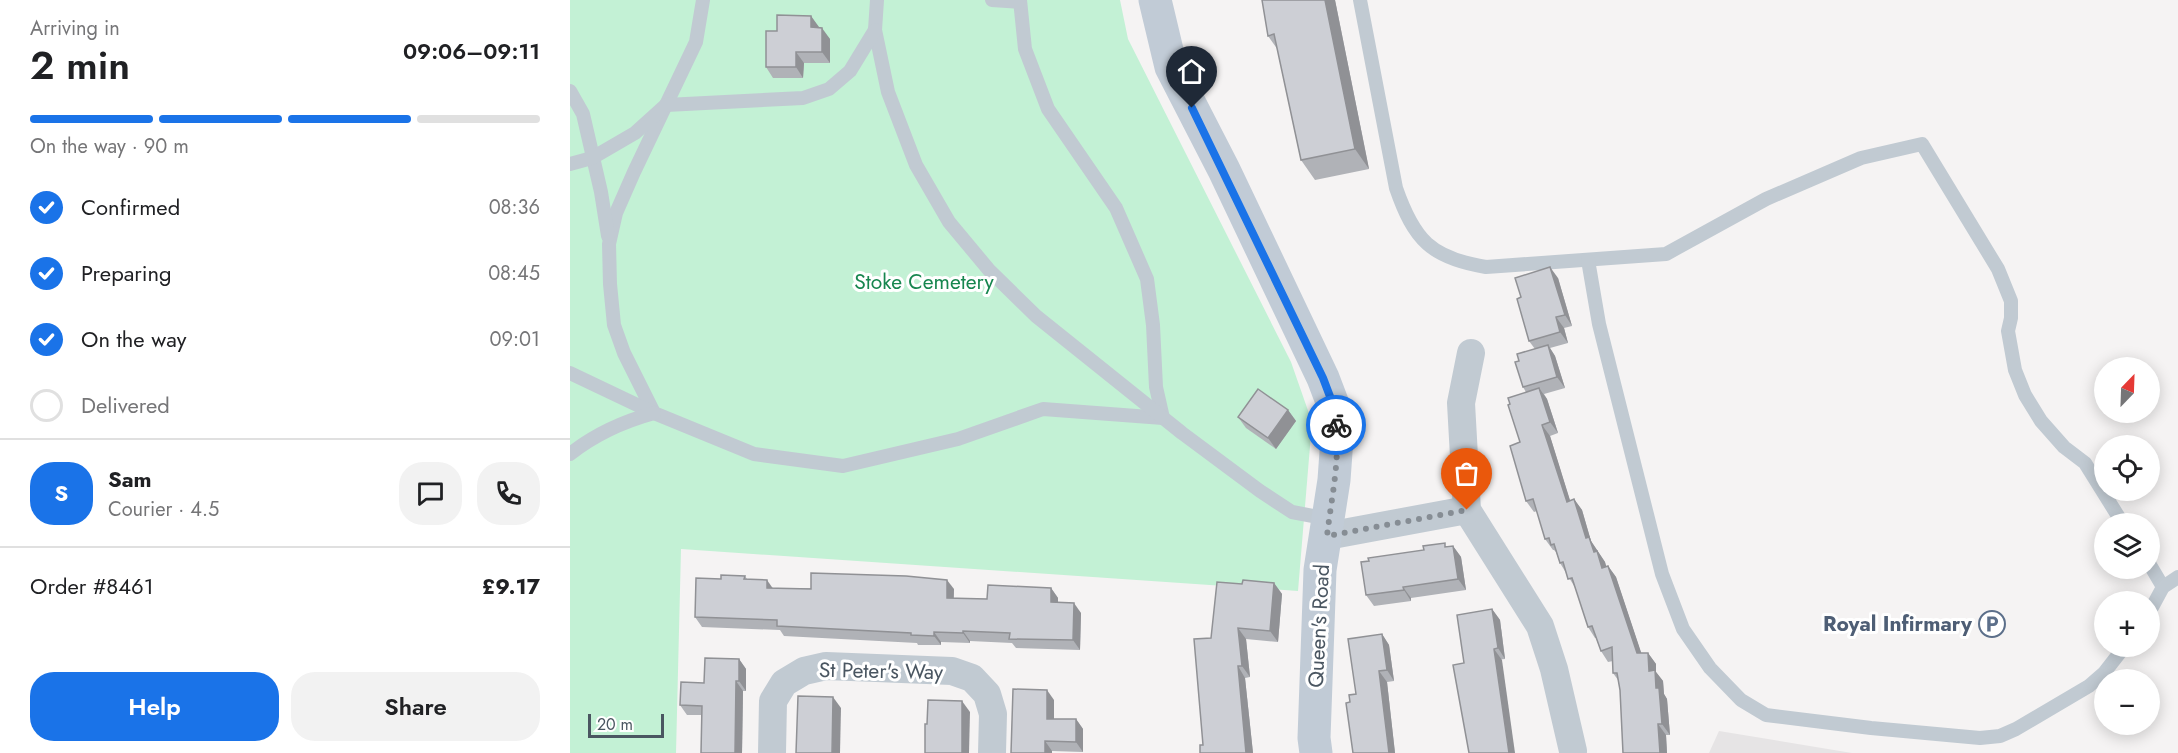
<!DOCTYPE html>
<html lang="en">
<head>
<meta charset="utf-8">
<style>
  :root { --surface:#fff; --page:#f2f2f2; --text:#202124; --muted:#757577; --line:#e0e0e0; --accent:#1a73e8 }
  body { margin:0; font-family:Jost,sans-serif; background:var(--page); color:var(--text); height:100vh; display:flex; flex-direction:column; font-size:22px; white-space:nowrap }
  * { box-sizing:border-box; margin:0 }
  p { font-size:20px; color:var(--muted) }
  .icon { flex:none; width:33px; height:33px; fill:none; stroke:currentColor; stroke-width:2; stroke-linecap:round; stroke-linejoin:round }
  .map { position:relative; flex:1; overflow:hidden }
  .drawer { display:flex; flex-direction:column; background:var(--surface); width:570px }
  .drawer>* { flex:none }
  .needle { width:39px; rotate:23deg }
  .buttons { position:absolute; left:1524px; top:357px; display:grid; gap:12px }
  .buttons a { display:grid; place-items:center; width:66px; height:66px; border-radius:50%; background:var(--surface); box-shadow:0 3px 15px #0003; font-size:30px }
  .scale { position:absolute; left:18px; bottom:15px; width:76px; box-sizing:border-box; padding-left:6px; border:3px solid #4a5661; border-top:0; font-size:16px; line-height:21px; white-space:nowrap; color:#4a5661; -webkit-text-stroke:4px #fff; paint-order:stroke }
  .pin { position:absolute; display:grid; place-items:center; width:51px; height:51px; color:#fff; margin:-62px -26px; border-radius:50% 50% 50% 0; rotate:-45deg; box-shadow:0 0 6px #0007 }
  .pin .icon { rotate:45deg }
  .courier { position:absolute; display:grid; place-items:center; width:60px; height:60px; margin:-30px; border:4px solid #1a73e8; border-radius:50%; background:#fff; color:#222; box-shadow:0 2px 8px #0007 }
  .summary em { font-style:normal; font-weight:600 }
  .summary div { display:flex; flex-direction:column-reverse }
  .summary { display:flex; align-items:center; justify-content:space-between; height:102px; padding:0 30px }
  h1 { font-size:39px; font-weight:600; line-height:45px }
  .bar { display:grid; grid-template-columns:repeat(4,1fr); gap:9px 6px; align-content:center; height:72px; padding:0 30px }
  .bar i { height:8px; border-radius:4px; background:var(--line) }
  .bar .current { background:var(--accent) }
  .bar p { grid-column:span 4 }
  .line { display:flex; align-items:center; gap:15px; padding:0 30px; border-top:2px solid var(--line) }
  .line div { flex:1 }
  .round { display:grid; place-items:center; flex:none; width:63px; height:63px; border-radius:24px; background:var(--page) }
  ol { padding:0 30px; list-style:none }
  li { display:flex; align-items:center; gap:18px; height:66px }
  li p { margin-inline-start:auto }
  li .icon { padding:6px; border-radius:50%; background:var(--accent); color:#fff; stroke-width:4 }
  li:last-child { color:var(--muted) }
  li i { width:33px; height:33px; border:3px solid var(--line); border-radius:50% }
  .action { display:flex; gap:12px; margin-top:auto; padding:12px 30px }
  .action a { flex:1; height:69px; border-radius:24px; background:var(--accent); color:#fff; font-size:24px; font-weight:600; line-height:69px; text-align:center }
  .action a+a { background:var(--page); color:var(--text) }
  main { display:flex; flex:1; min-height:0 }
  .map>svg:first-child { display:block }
</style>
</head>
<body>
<main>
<section class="drawer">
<div class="summary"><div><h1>2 min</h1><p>Arriving in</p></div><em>09:06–09:11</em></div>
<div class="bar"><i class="current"></i><i class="current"></i><i class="current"></i><i></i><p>On the way · 90 m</p></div>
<ol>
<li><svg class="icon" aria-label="check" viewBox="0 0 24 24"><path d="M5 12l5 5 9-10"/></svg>Confirmed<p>08:36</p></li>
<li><svg class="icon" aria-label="check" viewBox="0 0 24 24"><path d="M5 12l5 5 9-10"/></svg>Preparing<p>08:45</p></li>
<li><svg class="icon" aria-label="check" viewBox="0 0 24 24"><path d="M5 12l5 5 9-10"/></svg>On the way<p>09:01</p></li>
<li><i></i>Delivered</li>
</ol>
<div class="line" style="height:108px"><b class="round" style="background:var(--accent);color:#fff">S</b><div><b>Sam</b><p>Courier · 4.5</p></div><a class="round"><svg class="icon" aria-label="chat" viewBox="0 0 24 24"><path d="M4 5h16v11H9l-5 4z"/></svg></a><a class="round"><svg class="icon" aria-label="phone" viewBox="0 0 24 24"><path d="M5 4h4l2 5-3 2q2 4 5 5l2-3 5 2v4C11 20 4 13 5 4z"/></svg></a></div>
<div class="line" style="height:78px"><div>Order #8461</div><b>£9.17</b></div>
<div class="action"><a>Help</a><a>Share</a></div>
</section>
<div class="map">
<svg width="1608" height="753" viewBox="0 0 1608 753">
  <rect width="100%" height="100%" fill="#f5f3f3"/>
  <path fill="#e6e4e5" d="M1149,731L1282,753H1139Z"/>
  <path fill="#c3f1d5" d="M0,0H550L558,39L721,362L742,422L728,591L111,549L106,753H0Z"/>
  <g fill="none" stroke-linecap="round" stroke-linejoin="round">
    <g stroke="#c1cad2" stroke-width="14">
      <path d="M133,0L126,42L64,172L46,213L39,244L40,284L44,325L54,353L84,413L184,454L273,466L388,439L473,409L593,418L586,387L583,325L577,279L546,208L478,109L455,49L450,0"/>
      <path d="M307,0L305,30L318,92L346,165L379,222L419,270L466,316L612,433L690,491L722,512L759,519"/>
      <path d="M422,0L450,2"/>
      <path d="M790,0L826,188C844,240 861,258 916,267L1096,254L1196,199L1291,158L1352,144L1428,269L1441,301V318L1438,331L1445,370L1455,395L1471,421L1494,447L1515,463L1553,524"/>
      <path d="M0,91L13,114L31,192L38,236"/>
      <path d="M0,164L22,158L65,133L96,105L233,98L259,89L280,71L305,30"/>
      <path d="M1018,260L1029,324L1092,574L1113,629L1140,668L1171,700L1196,715L1301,728L1410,738L1430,736L1446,729L1519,686L1534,673L1555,646"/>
      <path d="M0,373L84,413"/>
      <path d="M0,454C24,435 55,421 84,413"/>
      <path d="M1580,565L1593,587"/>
      <path d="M1580,611L1593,587L1608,577"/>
    </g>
    <g stroke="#c1cad2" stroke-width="28">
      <path d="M901,353L891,403L897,510L970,626L984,669L1003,751"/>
      <path d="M757,536L897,510"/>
      <path d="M202,753L203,701L214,683L234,671L256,666L382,671L402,678L417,694L423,714L422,753"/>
    </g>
    <path stroke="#c1cbd6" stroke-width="33" d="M585,0L601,67L654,170L753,378L764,407L767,438L764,480L750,570L744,738L746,753"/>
  </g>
  <g fill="#b0b2b7">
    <path d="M692,0H765L799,169L745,180L731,160L708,50L698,36Z"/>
    <path d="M241,16L249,28L260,39V63H234L233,78H203L196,67L207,31Z"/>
    <path d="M988,278L1002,326L994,328L998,343L980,348L985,356L995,388L974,394L977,399L988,433L980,436L1000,501L1004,499L1012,510L1021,541L1035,562L1036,567L1038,566L1046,577L1071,653H1078L1086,664V672L1093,681L1094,694L1097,699L1100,735H1096L1097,753H1053L1050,690L1048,680L1043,673V661L1038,662L1031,651L1026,638H1025L1018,627L1006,589L990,563L986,552L984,550H983L975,539L967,511L964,512L956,501L950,442L940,404L956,392L953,387L965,349L959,341L951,297Z"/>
    <path d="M718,410L726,421L706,449L676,428L668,417Z"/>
    <path d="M877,546H883L891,557L896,590L841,598V601L804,606L796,595Z"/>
    <path d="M175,576L177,579L203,588L384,589V598L417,599L481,588L488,598V602L511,613L510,650L446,648L442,643L400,641V643L371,642V645H348L347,643L214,636L210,630L132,627L125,617L151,579Z"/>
    <path d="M704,583L712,594L708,642L676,639L680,677L675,678L683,753H630L633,745L641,638L672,584Z"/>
    <path d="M922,609L930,620L935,659L894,663Z"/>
    <path d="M812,634L819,645L824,681L817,682L825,753H783L780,702L786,694Z"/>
    <path d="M169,659L176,669V691H173L172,753H131V715H117L110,705L134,683Z"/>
    <path d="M484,700V719H506L513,729V752L482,751V753H441Z"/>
  </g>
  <g fill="#909195">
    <path d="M755,0H765L799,169L785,149Z"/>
    <path d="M241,16L249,27V39L241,27Z"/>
    <path d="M252,28L260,39V63L252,52Z"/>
    <path d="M226,52L234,63L233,78L226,67Z"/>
    <path d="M980,267L988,278L1002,326L995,315Z"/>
    <path d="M986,317L994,328L998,343L990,332Z"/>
    <path d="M978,345L985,356L995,388L987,377Z"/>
    <path d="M969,388L977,399L988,433L980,422Z"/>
    <path d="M718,410L726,421L706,449L698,438Z"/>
    <path d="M972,425L980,436L1004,513L997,502Z"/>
    <path d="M1004,499L1012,510L1021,541L1035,562L1040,579L1032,568L1016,538Z"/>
    <path d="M883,546L891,557L896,590L888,579Z"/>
    <path d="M1038,566L1046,577L1075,664L1067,653Z"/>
    <path d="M197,580L204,590L197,588Z"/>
    <path d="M377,580L384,589L383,608L377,598Z"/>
    <path d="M704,583L712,594L708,642L700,631Z"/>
    <path d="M833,587L841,598V601L834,590Z"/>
    <path d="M481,588L488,598V612L481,602Z"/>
    <path d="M504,603L511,613L510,650L503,640Z"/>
    <path d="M922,609L930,620L935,659L928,648Z"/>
    <path d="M668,628L676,639L680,677L672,666Z"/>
    <path d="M393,631L400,641V643L393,633Z"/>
    <path d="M364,632L371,642V645L364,636Z"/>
    <path d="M812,634L819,645L824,681L817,670Z"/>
    <path d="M924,649L932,660L945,753H939Z"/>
    <path d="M1078,653L1086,664V672L1093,681L1094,694L1097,699L1100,735L1092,724L1086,688L1079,671Z"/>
    <path d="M169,659L176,669V691L169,681Z"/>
    <path d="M668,666L675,678L683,753H676Z"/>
    <path d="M809,671L817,682L825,753H819Z"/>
    <path d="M166,681L173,691L172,753H165Z"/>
    <path d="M477,690L484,700V729L477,719Z"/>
    <path d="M263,697L271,708L270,753H262Z"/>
    <path d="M392,701L400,712L399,753H392Z"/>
    <path d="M506,719L513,729V752L506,742Z"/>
    <path d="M1088,724L1096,735L1097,753H1090Z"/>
    <path d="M475,741L482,751V753H475Z"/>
  </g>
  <g fill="#cdcfd5" stroke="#909195" stroke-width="1.5">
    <path d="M692,0H755L785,149L731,160L704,34L698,36Z"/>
    <path d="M207,15L241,16V27L252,28V52H226V67H196V31H207Z"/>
    <path d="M980,267L995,315L986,317L990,332L959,341L947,299L951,297L945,278Z"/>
    <path d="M978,345L987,377L953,387L945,362L949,361L947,354Z"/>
    <path d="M969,388L980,422L972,425L997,502L1004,499L1016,538L1019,537L1024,552L1027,551L1032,568L1038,566L1067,653H1078L1079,671L1085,670L1086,688H1089L1092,724H1088L1090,753H1053L1050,690L1047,673H1043L1042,647L1031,651L1022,626L1018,627L1002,578L998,579L993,562L990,563L984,544L981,545L979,538L975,539L963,499L956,501L940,446L950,442L938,405L940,404L938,398Z"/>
    <path d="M688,389L718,410L698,438L668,417Z"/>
    <path d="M875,543V547L883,546L888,579L833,587L834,590L796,595L791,562L799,561L798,558L854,550L853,546Z"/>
    <path d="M241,573L336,576L377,580V598L417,599L418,585L481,588V602L504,603L503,640L439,639L440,633L393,631V633L364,632V636L341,635V633L207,626V620L125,617L126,578L151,579V575L175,576L174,579L197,580V588L241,589Z"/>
    <path d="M673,580L704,583L700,631L668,628L672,666H668L676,753H630V745H633L624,639L641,638L647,582L672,584Z"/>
    <path d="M922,609L928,648L924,649L939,753H899L883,665L894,663L887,615Z"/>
    <path d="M812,634L817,670L809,671L819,753H783L776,703L780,702L779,695L786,694L778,639Z"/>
    <path d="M135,658L169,659V681H166L165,753H131L132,706L110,705L111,682L134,683Z"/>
    <path d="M443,689L477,690V719H506V742L475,741V753H441Z"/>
    <path d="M228,696L263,697L262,753H226Z"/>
    <path d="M358,700L392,701V753H355V724H357Z"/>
  </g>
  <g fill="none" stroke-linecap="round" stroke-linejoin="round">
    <path stroke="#868d94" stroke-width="6" stroke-dasharray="0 10.8" d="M766,425C770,462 761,500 757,536L897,510"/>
    <path stroke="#1a73e8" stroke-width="8" d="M622,108L753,378L764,407L766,425"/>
  </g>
  <defs>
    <symbol id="parking-ring" viewBox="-11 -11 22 22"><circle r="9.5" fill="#fff" stroke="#5c6f8a" stroke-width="1.5"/><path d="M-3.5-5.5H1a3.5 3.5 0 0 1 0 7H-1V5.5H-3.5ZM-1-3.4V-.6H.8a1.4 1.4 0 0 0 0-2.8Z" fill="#5c6f8a"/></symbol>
  </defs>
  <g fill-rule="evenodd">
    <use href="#parking-ring" x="1407" y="609" width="30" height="30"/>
  </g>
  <g text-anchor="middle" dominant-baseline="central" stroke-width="6" stroke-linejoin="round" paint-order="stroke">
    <g font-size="21" fill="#17864f" stroke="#fff">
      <text x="354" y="282">Stoke Cemetery</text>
    </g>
    <g font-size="21" font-weight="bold" fill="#4e5e75" stroke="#fff" text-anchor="end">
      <text x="1402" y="624">Royal Infirmary</text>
    </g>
    <g font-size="21" fill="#4a5661" stroke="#fff">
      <text transform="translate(749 626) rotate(-87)">Queen's Road</text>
      <text transform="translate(311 671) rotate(1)">St Peter's Way</text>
    </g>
  </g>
</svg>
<div class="buttons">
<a><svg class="needle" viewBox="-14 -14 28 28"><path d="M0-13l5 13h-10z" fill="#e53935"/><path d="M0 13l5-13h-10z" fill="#757577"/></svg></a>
<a><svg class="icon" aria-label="locate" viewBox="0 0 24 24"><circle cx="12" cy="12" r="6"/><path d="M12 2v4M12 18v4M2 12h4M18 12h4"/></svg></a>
<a><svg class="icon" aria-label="layers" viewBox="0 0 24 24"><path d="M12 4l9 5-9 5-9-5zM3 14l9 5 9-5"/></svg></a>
<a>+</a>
<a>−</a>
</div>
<div class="scale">20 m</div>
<div class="pin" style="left:897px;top:510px;background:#ea580c"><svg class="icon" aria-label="bag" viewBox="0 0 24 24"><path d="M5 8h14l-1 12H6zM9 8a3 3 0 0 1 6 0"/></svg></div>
<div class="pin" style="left:622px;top:108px;background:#1f2937"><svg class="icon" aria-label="home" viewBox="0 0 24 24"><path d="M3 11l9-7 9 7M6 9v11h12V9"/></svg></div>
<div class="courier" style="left:766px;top:425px"><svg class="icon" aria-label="bike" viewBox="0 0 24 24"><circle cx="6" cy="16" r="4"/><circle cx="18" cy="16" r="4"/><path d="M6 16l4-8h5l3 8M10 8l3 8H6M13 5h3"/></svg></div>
</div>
</main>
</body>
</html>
